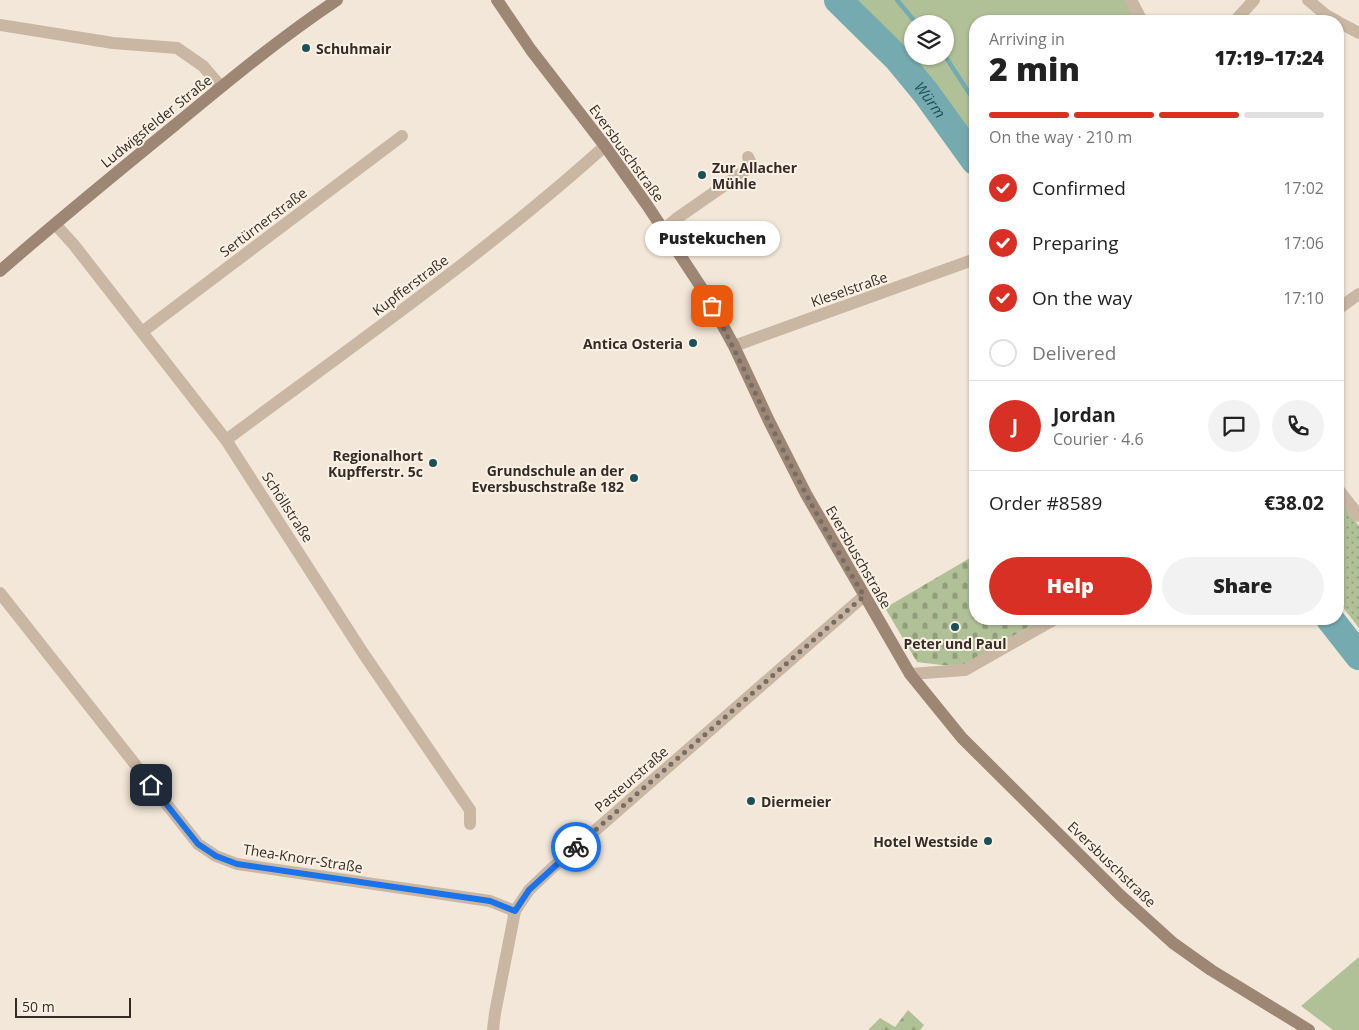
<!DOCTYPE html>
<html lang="en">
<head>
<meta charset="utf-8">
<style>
  :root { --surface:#fff; --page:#f2f2f2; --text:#222; --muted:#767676; --line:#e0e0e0; --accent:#d93025 }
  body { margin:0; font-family:"Open Sans",sans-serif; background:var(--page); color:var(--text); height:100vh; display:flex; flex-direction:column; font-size:19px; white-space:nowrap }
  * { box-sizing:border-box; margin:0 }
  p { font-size:16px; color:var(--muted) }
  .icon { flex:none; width:28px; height:28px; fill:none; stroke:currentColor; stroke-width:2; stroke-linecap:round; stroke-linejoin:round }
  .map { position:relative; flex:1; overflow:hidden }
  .sheet { position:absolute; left:969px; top:15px; width:375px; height:610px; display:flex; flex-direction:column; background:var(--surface); border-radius:20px; box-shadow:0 1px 4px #0004 }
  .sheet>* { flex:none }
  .buttons { position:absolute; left:904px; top:15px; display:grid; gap:10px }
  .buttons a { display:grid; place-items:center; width:50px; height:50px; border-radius:50%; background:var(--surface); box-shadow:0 1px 4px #0004; font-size:25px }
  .scale { position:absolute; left:15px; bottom:12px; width:116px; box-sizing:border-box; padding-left:5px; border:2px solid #352b26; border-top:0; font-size:14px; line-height:18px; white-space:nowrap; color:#352b26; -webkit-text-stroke:4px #faf1e4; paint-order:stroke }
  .pin { position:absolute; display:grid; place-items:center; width:42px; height:42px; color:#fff; margin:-21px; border-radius:10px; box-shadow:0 2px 8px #0006 }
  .courier { position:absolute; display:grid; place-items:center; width:50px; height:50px; margin:-25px; border:4px solid #1a73e8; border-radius:50%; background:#fff; color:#222; box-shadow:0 1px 6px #0007 }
  .bubble { position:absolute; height:35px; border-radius:18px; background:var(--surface); box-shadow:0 1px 4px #0004; font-size:16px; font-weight:800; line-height:35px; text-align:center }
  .summary em { font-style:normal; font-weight:800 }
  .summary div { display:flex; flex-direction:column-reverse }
  .summary { display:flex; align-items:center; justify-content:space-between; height:85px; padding:0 20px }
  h1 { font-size:32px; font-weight:800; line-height:38px }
  .bar { display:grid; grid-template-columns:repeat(4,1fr); gap:8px 5px; align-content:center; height:60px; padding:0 20px }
  .bar i { height:6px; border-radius:4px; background:var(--line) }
  .bar .current { background:var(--accent) }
  .bar p { grid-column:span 4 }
  .line { display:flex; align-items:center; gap:12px; padding:0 20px; border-top:1px solid var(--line) }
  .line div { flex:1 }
  .round { display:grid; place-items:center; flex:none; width:52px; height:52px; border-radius:26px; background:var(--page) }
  ol { padding:0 20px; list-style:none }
  li { display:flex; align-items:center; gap:15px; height:55px }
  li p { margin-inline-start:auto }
  li .icon { padding:5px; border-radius:50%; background:var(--accent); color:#fff; stroke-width:4 }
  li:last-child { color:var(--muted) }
  li i { width:28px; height:28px; border:2px solid var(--line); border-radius:50% }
  .action { display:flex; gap:10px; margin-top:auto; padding:10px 20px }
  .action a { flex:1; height:58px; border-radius:30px; background:var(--accent); color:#fff; font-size:20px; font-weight:800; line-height:58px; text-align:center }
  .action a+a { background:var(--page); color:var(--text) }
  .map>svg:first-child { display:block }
</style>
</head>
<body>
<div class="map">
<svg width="1359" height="1030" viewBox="0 0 1359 1030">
  <defs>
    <pattern id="forest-firs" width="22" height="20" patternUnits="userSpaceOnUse" patternTransform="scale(1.25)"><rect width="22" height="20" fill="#b1c197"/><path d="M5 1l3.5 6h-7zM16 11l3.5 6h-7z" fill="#919d7b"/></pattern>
    <pattern id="cemetery-stones" width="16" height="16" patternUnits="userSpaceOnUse" patternTransform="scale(1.25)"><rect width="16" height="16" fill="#b1c197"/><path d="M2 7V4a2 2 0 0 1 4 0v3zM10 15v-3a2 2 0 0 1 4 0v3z" fill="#919d7b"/></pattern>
    <pattern id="garden-dots" width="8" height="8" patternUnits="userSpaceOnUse" patternTransform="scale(1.25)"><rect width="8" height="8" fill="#b1c197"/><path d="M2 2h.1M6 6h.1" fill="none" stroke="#919d7b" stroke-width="1.8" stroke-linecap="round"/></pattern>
  </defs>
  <rect width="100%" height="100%" fill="#f2e7d8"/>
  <g fill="#b1c197" fill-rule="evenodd">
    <path d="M846,0H1126L1137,21H975V153L926,88ZM912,24H945V56H912Z"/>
    <path d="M1359,957V1030H1333L1301,1006Z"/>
  </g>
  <path fill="url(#forest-firs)" d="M908,1010L924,1025L920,1030H868L880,1018L895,1027Z"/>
  <path fill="url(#cemetery-stones)" d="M975,555V619H1042L967,664L958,667L917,662L885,608Z"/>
  <path fill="url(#garden-dots)" d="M1338,498L1359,526V628L1338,601Z"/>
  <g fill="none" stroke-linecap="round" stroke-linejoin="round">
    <g stroke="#75abb0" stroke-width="4.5">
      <path d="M897,0L917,24"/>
      <path d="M945,56L975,102"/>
    </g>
    <g stroke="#75abb0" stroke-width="28">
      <path id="s1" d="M838,0L898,59L926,93L975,161"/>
      <path d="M1330,619L1359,656"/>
    </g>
    <g stroke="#cab7a3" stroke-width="12">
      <path d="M1131,0L1142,21"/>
      <path d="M1308,0L1326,15L1337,21"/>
      <path d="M1235,21L1254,0"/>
      <path d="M1338,22L1359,33"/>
      <path d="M0,25L113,43L177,48L203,66L221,87"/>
      <path d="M55,224L74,245L226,440L363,653L470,810V824"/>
      <path d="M664,229L676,219L752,166L748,157"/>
      <path d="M1338,309L1359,294"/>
      <path d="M142,332L402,136"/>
      <path d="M734,346L975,259"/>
      <path d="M226,440C354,345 486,253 605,146"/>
      <path d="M1338,489L1359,516"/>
      <path d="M0,593L198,844L216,856L237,864L490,901L515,911"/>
      <path d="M910,674L965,670L1055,619"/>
      <path d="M493,1030L495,1013L515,911L529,890L551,869L864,596"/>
    </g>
    <g stroke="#9e8675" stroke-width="12">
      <path d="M497,0L531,50L605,146L647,205L705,293L734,346L769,421L806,494L910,674L962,738L1120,895L1173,943L1211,970L1309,1030"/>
      <path d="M0,271C57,221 116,173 175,125C227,82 280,38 337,0"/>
    </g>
  </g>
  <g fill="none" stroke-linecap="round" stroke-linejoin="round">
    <path stroke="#776d64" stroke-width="5" stroke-dasharray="0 9" d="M576,847L864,596C844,562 824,528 806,494C772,432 745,368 712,306"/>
    <path stroke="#1a73e8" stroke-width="6" d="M151,785L198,844L216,856L237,864L490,901L515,911L529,890L576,847"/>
  </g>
  <g fill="#1a5158" stroke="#faf1e4" stroke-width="2">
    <circle cx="306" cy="48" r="5"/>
    <circle cx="702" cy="175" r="5"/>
    <circle cx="693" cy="343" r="5"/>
    <circle cx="433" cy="463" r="5"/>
    <circle cx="634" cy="478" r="5"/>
    <circle cx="955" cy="627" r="5"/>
    <circle cx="751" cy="801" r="5"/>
    <circle cx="988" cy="841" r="5"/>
  </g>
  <g text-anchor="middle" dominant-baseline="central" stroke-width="4" stroke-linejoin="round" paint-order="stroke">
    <g font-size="14" font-weight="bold" fill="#352b26" stroke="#faf1e4" text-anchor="end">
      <text x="316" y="48" text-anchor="start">Schuhmair</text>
      <text x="712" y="167" text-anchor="start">Zur Allacher<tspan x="712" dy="16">Mühle</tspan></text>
      <text x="683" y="343">Antica Osteria</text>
      <text x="423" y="455">Regionalhort<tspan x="423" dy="16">Kupfferstr. 5c</tspan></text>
      <text x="624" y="470">Grundschule an der<tspan x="624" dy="16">Eversbuschstraße 182</tspan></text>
      <text x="955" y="643" text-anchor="middle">Peter und Paul</text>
      <text x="761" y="801" text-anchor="start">Diermeier</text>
      <text x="978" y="841">Hotel Westside</text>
    </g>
    <g font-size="14" fill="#352b26" stroke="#faf1e4">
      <text transform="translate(156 121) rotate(-39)">Ludwigsfelder Straße</text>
      <text transform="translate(627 153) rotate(54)">Eversbuschstraße</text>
      <text transform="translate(263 222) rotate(-37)">Sertürnerstraße</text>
      <text transform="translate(410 285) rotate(-37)">Kupfferstraße</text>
      <text transform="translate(849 289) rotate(-19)">Kleselstraße</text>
      <text transform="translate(288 507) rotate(57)">Schöllstraße</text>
      <text transform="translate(859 557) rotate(60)">Eversbuschstraße</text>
      <text transform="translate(631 779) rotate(-41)">Pasteurstraße</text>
      <text transform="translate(303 858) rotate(9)">Thea-Knorr-Straße</text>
      <text transform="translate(1112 864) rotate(44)">Eversbuschstraße</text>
    </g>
    <g font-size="15" font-style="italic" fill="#1a5158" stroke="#faf1e4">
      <text stroke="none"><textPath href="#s1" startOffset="136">Würm</textPath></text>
    </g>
  </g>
</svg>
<div class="buttons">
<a><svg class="icon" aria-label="layers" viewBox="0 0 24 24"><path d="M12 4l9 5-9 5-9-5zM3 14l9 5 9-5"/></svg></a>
</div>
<div class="scale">50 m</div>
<div class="pin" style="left:712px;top:306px;background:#ea580c"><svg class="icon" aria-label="bag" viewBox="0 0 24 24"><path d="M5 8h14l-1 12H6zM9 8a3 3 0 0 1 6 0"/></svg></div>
<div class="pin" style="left:151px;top:785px;background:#1f2937"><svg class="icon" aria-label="home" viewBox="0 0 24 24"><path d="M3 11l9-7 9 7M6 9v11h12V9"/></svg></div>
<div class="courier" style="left:576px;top:847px"><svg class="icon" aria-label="bike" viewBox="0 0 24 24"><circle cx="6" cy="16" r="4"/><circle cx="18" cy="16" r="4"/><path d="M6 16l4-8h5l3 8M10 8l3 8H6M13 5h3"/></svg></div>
<div class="bubble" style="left:645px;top:221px;width:135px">Pustekuchen</div>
<section class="sheet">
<div class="summary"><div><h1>2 min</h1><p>Arriving in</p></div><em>17:19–17:24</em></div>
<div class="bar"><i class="current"></i><i class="current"></i><i class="current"></i><i></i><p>On the way · 210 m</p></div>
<ol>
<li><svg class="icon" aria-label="check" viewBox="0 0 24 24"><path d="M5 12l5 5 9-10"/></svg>Confirmed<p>17:02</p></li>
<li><svg class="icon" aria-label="check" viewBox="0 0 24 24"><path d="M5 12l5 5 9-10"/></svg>Preparing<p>17:06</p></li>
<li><svg class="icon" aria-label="check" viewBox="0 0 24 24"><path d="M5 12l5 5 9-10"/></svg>On the way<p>17:10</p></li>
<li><i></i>Delivered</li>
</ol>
<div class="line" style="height:90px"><b class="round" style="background:var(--accent);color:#fff">J</b><div><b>Jordan</b><p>Courier · 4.6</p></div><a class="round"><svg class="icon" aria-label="chat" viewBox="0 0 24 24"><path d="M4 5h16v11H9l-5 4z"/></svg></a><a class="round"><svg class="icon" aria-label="phone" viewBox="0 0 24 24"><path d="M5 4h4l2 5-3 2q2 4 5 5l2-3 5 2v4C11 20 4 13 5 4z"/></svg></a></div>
<div class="line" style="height:65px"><div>Order #8589</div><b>€38.02</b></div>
<div class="action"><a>Help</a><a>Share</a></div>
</section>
</div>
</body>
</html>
